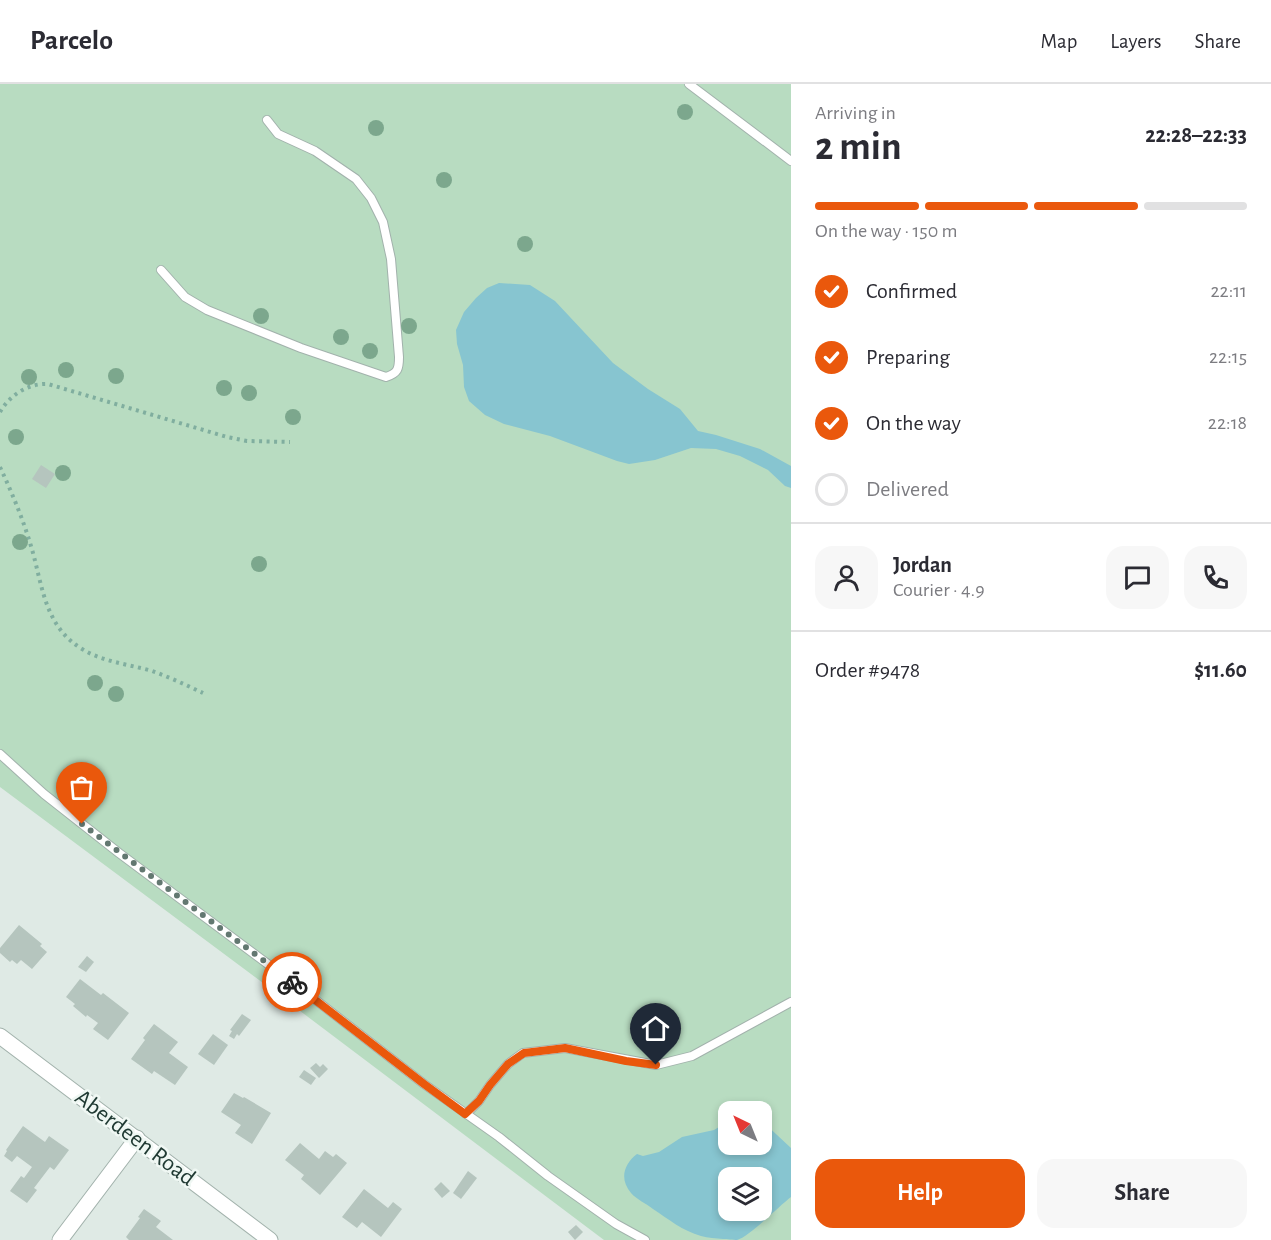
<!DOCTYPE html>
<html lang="en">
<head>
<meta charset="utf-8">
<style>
  :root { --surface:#fff; --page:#f7f7f7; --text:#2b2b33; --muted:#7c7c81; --line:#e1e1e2; --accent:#ea580c }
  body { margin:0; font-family:"Alegreya Sans",sans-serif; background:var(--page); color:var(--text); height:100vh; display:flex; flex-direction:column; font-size:22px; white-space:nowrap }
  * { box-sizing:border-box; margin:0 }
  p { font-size:20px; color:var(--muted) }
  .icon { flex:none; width:33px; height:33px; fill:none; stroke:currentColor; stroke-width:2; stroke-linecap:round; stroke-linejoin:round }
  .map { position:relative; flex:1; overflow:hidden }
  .drawer { display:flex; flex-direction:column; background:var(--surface); width:480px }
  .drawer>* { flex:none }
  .needle { width:39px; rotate:317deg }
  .tools { position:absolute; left:718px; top:1017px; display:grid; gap:12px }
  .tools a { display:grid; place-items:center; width:54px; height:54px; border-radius:12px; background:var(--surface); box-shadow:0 3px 9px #0003; font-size:30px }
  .pin { position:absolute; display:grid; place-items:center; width:51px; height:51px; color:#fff; margin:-62px -26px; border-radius:50% 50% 50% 0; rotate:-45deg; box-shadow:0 0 6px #0007 }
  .pin .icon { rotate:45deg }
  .courier { position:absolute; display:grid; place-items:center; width:60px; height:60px; margin:-30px; border:4px solid #ea580c; border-radius:50%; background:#fff; color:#222; box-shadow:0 2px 8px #0007 }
  .overview em { font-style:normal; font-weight:700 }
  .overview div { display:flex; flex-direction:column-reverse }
  .overview { display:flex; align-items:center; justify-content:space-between; height:102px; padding:0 24px }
  h1 { font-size:39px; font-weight:700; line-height:45px }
  .bar { display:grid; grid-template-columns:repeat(4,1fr); gap:9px 6px; align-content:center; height:72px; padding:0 24px }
  .bar i { height:8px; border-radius:4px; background:var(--line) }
  .bar .active { background:var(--accent) }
  .bar p { grid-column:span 4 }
  .line { display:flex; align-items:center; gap:15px; padding:0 24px; border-top:2px solid var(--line) }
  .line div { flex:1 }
  .round { display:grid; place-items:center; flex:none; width:63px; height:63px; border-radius:18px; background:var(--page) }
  ol { padding:0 24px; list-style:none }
  li { display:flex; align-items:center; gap:18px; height:66px }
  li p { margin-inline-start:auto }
  li .icon { padding:6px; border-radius:50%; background:var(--accent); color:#fff; stroke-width:4 }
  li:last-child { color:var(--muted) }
  li i { width:33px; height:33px; border:3px solid var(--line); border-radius:50% }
  .action { display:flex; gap:12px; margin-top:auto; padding:12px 24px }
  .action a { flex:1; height:69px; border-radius:18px; background:var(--accent); color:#fff; font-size:24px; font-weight:700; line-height:69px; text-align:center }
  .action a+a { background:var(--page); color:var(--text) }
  header { display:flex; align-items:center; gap:36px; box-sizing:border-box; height:84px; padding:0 30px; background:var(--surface); border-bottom:2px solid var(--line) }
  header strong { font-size:28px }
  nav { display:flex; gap:33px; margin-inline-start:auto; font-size:21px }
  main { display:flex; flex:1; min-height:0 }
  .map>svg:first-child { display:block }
</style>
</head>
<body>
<header>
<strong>Parcelo</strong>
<nav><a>Map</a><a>Layers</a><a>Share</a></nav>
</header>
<main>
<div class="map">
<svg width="791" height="1156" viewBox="0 0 791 1156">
  <rect width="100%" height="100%" fill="#dfeae5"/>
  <path fill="#b8dcc1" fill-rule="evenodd" d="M0,0H791V1156H604L259,896L0,703ZM729,1028H762V1060H729ZM729,1094H762V1126H729Z"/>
  <g fill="#87c5d0" fill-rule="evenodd">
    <path d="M499,199L530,201L555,217L613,279L648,305L680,325L698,347L716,351L760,365L791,382V404L785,402L768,386L740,372L716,365L691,364L655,376L629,380L617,377L550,352L504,340L485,331L469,317L464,303L463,281L457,260L456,246L464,228L476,214L487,204Z"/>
    <path d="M729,1037V1060H762V1037L791,1064V1113C779,1122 749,1153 737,1156C734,1156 727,1155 723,1155C716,1154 708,1154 701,1152C683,1147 668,1135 653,1125C646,1119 637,1116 631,1109C619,1095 624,1080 637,1070L643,1072L659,1068L682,1053L714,1046ZM729,1094H762V1126H729Z"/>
  </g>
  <g fill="#b5c5be">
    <path d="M41,381L55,390L46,404L32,395Z"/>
    <path d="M19,841L42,860L40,862L47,868L32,885L21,876L17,880L12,876L10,878L0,869V864Z"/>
    <path d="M87,872L94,878L86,888L78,883Z"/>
    <path d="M80,895L101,911L103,909L129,929L108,956L93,945L98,939L87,931L86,933L73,922L75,920L66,913Z"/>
    <path d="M242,930L251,936L239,952L237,950L234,955L229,952L232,947L230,946Z"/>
    <path d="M154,940L178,958L169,969L188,983L175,1001L154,987L152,990L131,975L145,956L143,954Z"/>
    <path d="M213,950L228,961L214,981L198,970Z"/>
    <path d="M316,979L320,983L323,980L328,985L319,994L310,984Z"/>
    <path d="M304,986L316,994L311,1001L299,993Z"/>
    <path d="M234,1009L243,1014L244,1013L271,1029L252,1060L235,1049L241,1041L221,1028Z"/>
    <path d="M23,1042L45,1058L49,1052L69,1066L54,1086L50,1083L34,1104L37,1106L27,1119L10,1107L21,1092L24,1094L32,1083L17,1072L12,1078L4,1072L7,1067L6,1066Z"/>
    <path d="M300,1059L319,1075L325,1067L333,1073L336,1070L347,1079L320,1111L301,1095L304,1091L285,1076Z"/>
    <path d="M468,1087L477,1094L461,1115L453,1109Z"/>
    <path d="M441,1098L450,1107L442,1114L434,1105Z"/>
    <path d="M364,1105L388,1124L393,1118L402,1125L381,1153L362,1138L357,1144L342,1133Z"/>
    <path d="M144,1125L161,1137L156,1143L173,1156H129L126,1153L140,1134L138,1133Z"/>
    <path d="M576,1141L583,1148L575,1156L568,1148Z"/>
  </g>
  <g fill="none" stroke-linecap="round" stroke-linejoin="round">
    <defs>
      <g id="lane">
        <path d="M689,0L791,77"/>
        <path d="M161,186L185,213L207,226L301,264L386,293C398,289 399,285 399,273L391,175L383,138L371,114L356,95L315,67L278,50L267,36"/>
        <path d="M0,670L44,710L119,769L308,910L424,1000L499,1053L548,1092L616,1140L645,1156"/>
        <path d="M466,1030L479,1017L490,1001L508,980L523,969L565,964L656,981L692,972L791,918"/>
      </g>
      <g id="street">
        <path d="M0,952L270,1156"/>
        <path d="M60,1156L137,1054"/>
      </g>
    </defs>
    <use href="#lane" stroke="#a2b2ac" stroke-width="10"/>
    <use href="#street" stroke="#a2b2ac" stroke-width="17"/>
    <g stroke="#80ae9f" stroke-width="4" stroke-dasharray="3 4.5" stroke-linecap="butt">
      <path d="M0,328C10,311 28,299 48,300L227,353L247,357L290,358"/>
      <path d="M0,383C13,411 25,440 33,469C43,506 46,543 82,565C103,578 128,580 152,587C169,593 186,601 203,609"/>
    </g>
    <use href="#lane" stroke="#fff" stroke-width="8"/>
    <use href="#street" stroke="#fff" stroke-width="15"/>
  </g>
  <g fill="#7ca78d">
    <circle cx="685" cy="28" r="8"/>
    <circle cx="376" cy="44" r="8"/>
    <circle cx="444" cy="96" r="8"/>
    <circle cx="525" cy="160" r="8"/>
    <circle cx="261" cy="232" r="8"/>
    <circle cx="409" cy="242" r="8"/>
    <circle cx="341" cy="253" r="8"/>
    <circle cx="370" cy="267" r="8"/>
    <circle cx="66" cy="286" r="8"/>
    <circle cx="116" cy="292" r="8"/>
    <circle cx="29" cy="293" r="8"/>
    <circle cx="224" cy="304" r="8"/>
    <circle cx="249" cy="309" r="8"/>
    <circle cx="293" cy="333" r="8"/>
    <circle cx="16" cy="353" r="8"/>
    <circle cx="63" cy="389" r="8"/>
    <circle cx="20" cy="458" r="8"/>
    <circle cx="259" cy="480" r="8"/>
    <circle cx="95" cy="599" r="8"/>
    <circle cx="116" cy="610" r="8"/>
  </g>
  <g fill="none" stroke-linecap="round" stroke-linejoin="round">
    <path stroke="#637871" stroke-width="6" stroke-dasharray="0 10.8" d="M82,740L292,898"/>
    <path stroke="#ea580c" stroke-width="8" d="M292,898L424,1000L465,1030L479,1017L490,1001L508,980L524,969L565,964L626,977L656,981"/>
  </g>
  <g text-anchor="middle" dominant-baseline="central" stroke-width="5" stroke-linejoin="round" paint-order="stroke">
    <g font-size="24" fill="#203a33" stroke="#eff7f3">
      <text transform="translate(135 1054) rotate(37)">Aberdeen Road</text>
    </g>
  </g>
</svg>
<div class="tools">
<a><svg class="needle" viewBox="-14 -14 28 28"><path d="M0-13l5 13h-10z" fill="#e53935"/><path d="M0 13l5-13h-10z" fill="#7c7c81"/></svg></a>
<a><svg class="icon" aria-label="layers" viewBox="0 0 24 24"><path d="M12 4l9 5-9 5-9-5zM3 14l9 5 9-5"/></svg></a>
</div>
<div class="pin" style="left:82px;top:740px;background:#ea580c"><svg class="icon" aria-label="bag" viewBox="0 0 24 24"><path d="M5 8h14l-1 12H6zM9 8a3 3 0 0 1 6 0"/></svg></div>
<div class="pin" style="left:656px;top:981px;background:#1f2937"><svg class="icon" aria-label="home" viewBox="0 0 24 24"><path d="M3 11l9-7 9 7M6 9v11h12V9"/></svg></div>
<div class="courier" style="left:292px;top:898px"><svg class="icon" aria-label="bike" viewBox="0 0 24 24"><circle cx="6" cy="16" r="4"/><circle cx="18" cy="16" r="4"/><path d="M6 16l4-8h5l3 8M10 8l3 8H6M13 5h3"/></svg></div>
</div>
<section class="drawer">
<div class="overview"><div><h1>2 min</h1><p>Arriving in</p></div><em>22:28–22:33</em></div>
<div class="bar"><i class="active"></i><i class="active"></i><i class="active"></i><i></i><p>On the way · 150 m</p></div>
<ol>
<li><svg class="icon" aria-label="check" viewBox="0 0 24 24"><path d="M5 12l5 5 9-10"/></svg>Confirmed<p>22:11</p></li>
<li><svg class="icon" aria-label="check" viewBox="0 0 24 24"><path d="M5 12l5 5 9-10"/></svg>Preparing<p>22:15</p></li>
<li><svg class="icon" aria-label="check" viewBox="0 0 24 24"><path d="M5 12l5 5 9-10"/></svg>On the way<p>22:18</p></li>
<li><i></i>Delivered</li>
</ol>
<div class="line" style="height:108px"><a class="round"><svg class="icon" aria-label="person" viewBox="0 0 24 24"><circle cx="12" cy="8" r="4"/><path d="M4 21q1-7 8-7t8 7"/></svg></a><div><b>Jordan</b><p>Courier · 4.9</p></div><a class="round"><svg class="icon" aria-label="chat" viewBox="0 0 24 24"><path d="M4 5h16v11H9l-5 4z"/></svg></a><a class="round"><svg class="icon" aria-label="phone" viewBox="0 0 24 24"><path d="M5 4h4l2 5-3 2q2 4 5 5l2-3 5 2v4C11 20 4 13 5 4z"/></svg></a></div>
<div class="line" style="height:78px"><div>Order #9478</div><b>$11.60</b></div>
<div class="action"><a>Help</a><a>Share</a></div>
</section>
</main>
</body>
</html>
